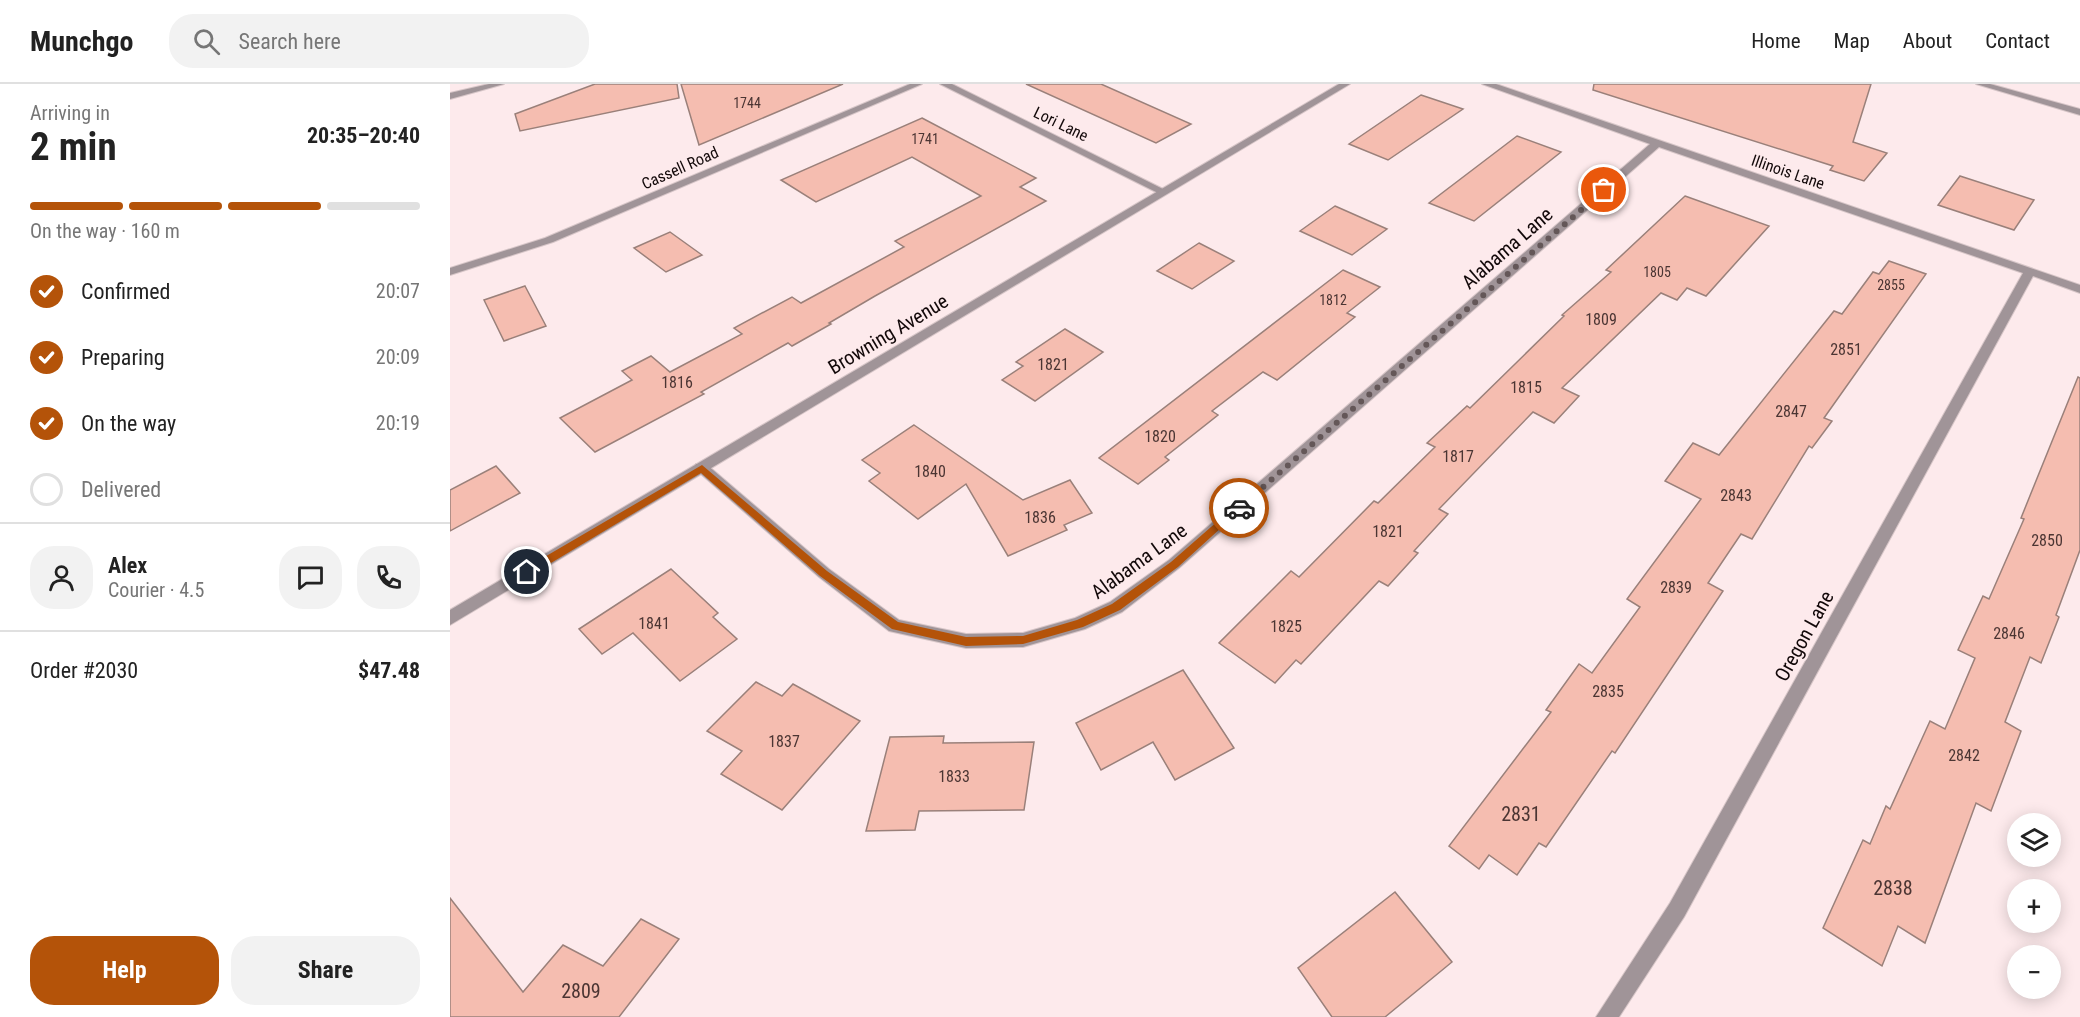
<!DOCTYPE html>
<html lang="en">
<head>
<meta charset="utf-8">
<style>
  :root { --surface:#fff; --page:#f2f2f2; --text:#222; --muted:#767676; --line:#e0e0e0; --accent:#b45309 }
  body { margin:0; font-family:"Roboto Condensed",sans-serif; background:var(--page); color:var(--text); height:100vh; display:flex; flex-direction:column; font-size:22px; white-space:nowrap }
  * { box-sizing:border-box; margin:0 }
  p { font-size:20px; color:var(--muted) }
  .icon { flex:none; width:33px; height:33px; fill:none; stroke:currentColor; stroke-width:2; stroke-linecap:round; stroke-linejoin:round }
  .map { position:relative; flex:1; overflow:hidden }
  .side { display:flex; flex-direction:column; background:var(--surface); width:450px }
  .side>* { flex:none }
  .fabs { position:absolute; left:1557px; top:729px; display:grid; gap:12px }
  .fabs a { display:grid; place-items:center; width:54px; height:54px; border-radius:50%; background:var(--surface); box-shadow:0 3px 15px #0003; font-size:30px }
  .pin { position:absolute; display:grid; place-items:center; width:51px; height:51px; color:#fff; margin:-26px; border:3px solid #fff; border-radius:50%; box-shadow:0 2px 6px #0007 }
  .courier { position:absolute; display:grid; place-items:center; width:60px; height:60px; margin:-30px; border:4px solid #b45309; border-radius:50%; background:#fff; color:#222; box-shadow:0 2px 8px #0007 }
  .summary em { font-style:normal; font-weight:700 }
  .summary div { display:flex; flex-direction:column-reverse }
  .summary { display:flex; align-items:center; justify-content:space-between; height:102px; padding:0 30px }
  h1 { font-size:39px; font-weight:700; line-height:45px }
  .bar { display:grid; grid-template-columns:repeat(4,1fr); gap:9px 6px; align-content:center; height:72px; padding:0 30px }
  .bar i { height:8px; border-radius:4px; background:var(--line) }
  .bar .current { background:var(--accent) }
  .bar p { grid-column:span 4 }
  .line { display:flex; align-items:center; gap:15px; padding:0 30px; border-top:2px solid var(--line) }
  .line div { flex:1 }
  .round { display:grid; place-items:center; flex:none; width:63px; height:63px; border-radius:24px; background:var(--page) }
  ol { padding:0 30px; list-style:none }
  li { display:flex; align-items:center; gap:18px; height:66px }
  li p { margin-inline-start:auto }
  li .icon { padding:6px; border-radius:50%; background:var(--accent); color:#fff; stroke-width:4 }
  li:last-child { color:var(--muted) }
  li i { width:33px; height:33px; border:3px solid var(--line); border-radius:50% }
  .button { display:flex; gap:12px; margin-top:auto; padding:12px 30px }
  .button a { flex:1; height:69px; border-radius:24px; background:var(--accent); color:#fff; font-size:24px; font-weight:700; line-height:69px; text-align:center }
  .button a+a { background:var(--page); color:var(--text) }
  header { display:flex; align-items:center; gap:36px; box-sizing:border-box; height:84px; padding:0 30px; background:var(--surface); border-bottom:2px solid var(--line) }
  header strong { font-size:28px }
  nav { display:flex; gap:33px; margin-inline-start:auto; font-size:21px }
  .search { width:420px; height:54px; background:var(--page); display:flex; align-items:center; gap:15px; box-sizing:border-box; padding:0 21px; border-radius:24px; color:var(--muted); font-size:22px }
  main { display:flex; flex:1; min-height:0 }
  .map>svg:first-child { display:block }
</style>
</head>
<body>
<header>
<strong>Munchgo</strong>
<div class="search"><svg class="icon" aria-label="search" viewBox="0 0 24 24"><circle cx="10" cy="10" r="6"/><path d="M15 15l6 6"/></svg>Search here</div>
<nav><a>Home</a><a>Map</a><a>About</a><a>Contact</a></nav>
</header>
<main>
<section class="side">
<div class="summary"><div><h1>2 min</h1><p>Arriving in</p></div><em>20:35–20:40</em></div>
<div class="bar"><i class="current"></i><i class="current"></i><i class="current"></i><i></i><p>On the way · 160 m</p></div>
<ol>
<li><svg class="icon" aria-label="check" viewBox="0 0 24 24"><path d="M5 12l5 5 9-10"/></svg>Confirmed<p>20:07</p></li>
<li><svg class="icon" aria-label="check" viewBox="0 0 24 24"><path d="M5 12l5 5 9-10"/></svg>Preparing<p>20:09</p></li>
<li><svg class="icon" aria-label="check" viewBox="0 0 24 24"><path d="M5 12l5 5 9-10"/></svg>On the way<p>20:19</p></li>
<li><i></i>Delivered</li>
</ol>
<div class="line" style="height:108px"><a class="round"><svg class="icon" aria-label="person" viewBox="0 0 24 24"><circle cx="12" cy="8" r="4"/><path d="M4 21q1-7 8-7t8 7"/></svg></a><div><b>Alex</b><p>Courier · 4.5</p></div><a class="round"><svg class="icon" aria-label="chat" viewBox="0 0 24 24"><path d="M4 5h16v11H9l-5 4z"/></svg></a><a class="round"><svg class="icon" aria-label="phone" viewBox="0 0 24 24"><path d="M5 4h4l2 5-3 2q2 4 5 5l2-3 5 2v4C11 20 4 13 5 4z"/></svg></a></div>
<div class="line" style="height:78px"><div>Order #2030</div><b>$47.48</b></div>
<div class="button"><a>Help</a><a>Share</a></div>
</section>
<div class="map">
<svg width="1630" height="933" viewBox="0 0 1630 933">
  <rect width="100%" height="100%" fill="#fdeaec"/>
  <g fill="#f5bdb0" stroke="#9a807a" stroke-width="1.5">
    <path d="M145,0H227L229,14L70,47L65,30Z"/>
    <path d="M231,0H393L249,61Z"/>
    <path d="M576,0H651L741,40L706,59Z"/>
    <path d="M1144,0H1421L1403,58L1437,69L1414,97L1380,86L1383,82L1143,6Z"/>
    <path d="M971,11L1013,25L938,76L899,60Z"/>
    <path d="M472,34L586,94L570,103L596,117L425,212L379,239L381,240L342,262L338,259L251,308L254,310L145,368L110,334L182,296L172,287L201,272L220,288L292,250L284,244L342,213L351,219L454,163L445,157L531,112L462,73L366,118L331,96Z"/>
    <path d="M1067,52L1111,68L1024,137L979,119Z"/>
    <path d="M1510,92L1584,116L1564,146L1488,121Z"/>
    <path d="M1235,112L1319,142L1256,212L1237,204L1227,216L1211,209L1112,304L1129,312L1104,339L1083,328L989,425L998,430L964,467L968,469L938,502L929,497L851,580L846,576L825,599L769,559L841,487L849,493L924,417L928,419L985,363L977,359L1017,322L1020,324L1114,232L1112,231L1161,188L1156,186Z"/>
    <path d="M885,122L937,145L902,171L850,147Z"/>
    <path d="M220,148L252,171L216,188L184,164Z"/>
    <path d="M749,159L784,177L742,205L707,187Z"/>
    <path d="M1439,177L1476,190L1374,334L1382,337L1362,364L1359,362L1302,455L1291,450L1258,499L1273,507L1165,669L1162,667L1096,763L1089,759L1067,791L1039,771L1029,785L999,762L1101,628L1096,626L1129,580L1142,589L1190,523L1177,515L1251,415L1215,397L1243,359L1269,371L1384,227L1392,230L1423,188L1429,190Z"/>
    <path d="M893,186L930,203L897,229L905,233L827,296L813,288L762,327L768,331L715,373L719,376L688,400L649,374Z"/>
    <path d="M75,202L96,242L54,257L34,216Z"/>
    <path d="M615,245L653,268L585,317L552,296L573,282L566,278Z"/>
    <path d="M1628,293L1630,294V466L1606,531L1609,533L1591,579L1580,573L1555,638L1571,647L1541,727L1526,719L1475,859L1448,842L1432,882L1373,844L1413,756L1420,760L1436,722L1440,725L1480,637L1495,645L1525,574L1508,566L1533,512L1539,515L1574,435L1571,434Z"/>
    <path d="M464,341L573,416L620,396L642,429L614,441L617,446L558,472L516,400L468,435L419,397L430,389L412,376Z"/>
    <path d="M46,382L70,409L0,447V406Z"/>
    <path d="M221,485L268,529L263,533L287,555L230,597L183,549L152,570L129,545Z"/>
    <path d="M733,586L784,664L725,696L703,658L651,686L626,639Z"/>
    <path d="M306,598L332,612L343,600L410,637L332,726L271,690L292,667L257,647Z"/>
    <path d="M494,652L493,659L584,658L574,726L469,727L465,746L416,747L440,653Z"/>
    <path d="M945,808L1002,878L935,933H882L848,884Z"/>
    <path d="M0,814L73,908L113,861L153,882L191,835L229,855L169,933H0Z"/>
  </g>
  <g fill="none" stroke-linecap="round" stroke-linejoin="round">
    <defs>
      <g id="minor">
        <path d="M39,0H54L0,15V9Z"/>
        <path d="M460,0H472L103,158L0,191V184L95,154Z"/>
        <path d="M490,0H502L719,108L710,110Z"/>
        <path d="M1032,0H1046L1630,201V209L1583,192L1234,833L1169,933H1146L1220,819L1573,189L1209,63L729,484L672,528L635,545L573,563L516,564L439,547L369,493L244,384L246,380H256L379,485L449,536L516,550L573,549L625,534L660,518L719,476L1200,60Z"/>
        <path d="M1526,0H1540L1630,25V31Z"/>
      </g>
      <path id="tertiary" d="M889,0H900L0,541V526Z"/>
    </defs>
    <use href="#minor" stroke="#d7c6c8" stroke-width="2"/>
    <use href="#tertiary" stroke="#d7c6c8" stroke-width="2"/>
    <use href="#minor" fill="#a09498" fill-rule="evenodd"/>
    <use href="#tertiary" fill="#a09498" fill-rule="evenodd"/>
  </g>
  <path fill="#b45309" d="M252,381L377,487L448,538L516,553L573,552L627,536L662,520L721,478L785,422H792L793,424L728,483L670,526L633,543L573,560L516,562L442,545L370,492L251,389L81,491H74V485Z"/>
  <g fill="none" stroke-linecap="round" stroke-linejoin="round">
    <path stroke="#645758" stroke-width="6" stroke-dasharray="0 10.8" d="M789,424L1154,106"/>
  </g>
  <g text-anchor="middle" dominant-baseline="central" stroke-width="5" stroke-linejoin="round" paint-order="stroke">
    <g font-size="14" fill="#4b3533">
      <text x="297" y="19">1744</text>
      <text x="475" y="55">1741</text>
      <text x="1207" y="188">1805</text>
      <text x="1441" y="201">2855</text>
      <text x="883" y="216">1812</text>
    </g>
    <g font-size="16" fill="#120809" stroke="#fdeaec">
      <text transform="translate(611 40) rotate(26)">Lori Lane</text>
      <text transform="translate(230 84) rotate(-24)">Cassell Road</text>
      <text transform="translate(1338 88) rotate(19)">Illinois Lane</text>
    </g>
    <g font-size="16" fill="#4b3533">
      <text x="1151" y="235">1809</text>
      <text x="1396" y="265">2851</text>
      <text x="603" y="280">1821</text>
      <text x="227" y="298">1816</text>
      <text x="1076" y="303">1815</text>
      <text x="1341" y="327">2847</text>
      <text x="710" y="352">1820</text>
      <text x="1008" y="372">1817</text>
      <text x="480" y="387">1840</text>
      <text x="1286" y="411">2843</text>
      <text x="590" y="433">1836</text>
      <text x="938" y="447">1821</text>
      <text x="1597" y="456">2850</text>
      <text x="1226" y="503">2839</text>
      <text x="204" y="539">1841</text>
      <text x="836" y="542">1825</text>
      <text x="1559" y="549">2846</text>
      <text x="1158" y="607">2835</text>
      <text x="334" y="657">1837</text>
      <text x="1514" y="671">2842</text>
      <text x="504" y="692">1833</text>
    </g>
    <g font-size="20" fill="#120809" stroke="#fdeaec">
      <text transform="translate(1057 164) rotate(-41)">Alabama Lane</text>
      <text transform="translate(438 250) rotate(-31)">Browning Avenue</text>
      <text transform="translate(689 477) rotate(-36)">Alabama Lane</text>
      <text transform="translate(1354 552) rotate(-61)">Oregon Lane</text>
    </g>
    <g font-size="20" fill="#4b3533">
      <text x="1071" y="730">2831</text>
      <text x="1443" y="804">2838</text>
      <text x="131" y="907">2809</text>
    </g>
  </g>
</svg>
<div class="fabs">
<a><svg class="icon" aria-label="layers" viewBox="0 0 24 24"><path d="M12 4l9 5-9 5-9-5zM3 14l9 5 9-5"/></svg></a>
<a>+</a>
<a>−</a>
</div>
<div class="pin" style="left:1154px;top:106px;background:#ea580c"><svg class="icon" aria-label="bag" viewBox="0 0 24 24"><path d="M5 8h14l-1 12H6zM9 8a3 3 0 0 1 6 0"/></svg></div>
<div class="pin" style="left:77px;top:488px;background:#1f2937"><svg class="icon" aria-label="home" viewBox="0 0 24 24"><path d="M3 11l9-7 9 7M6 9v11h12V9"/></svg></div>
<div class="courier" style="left:789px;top:424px"><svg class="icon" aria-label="car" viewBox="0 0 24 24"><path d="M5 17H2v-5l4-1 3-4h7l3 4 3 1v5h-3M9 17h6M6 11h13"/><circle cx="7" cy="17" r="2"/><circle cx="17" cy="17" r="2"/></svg></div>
</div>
</main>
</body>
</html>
